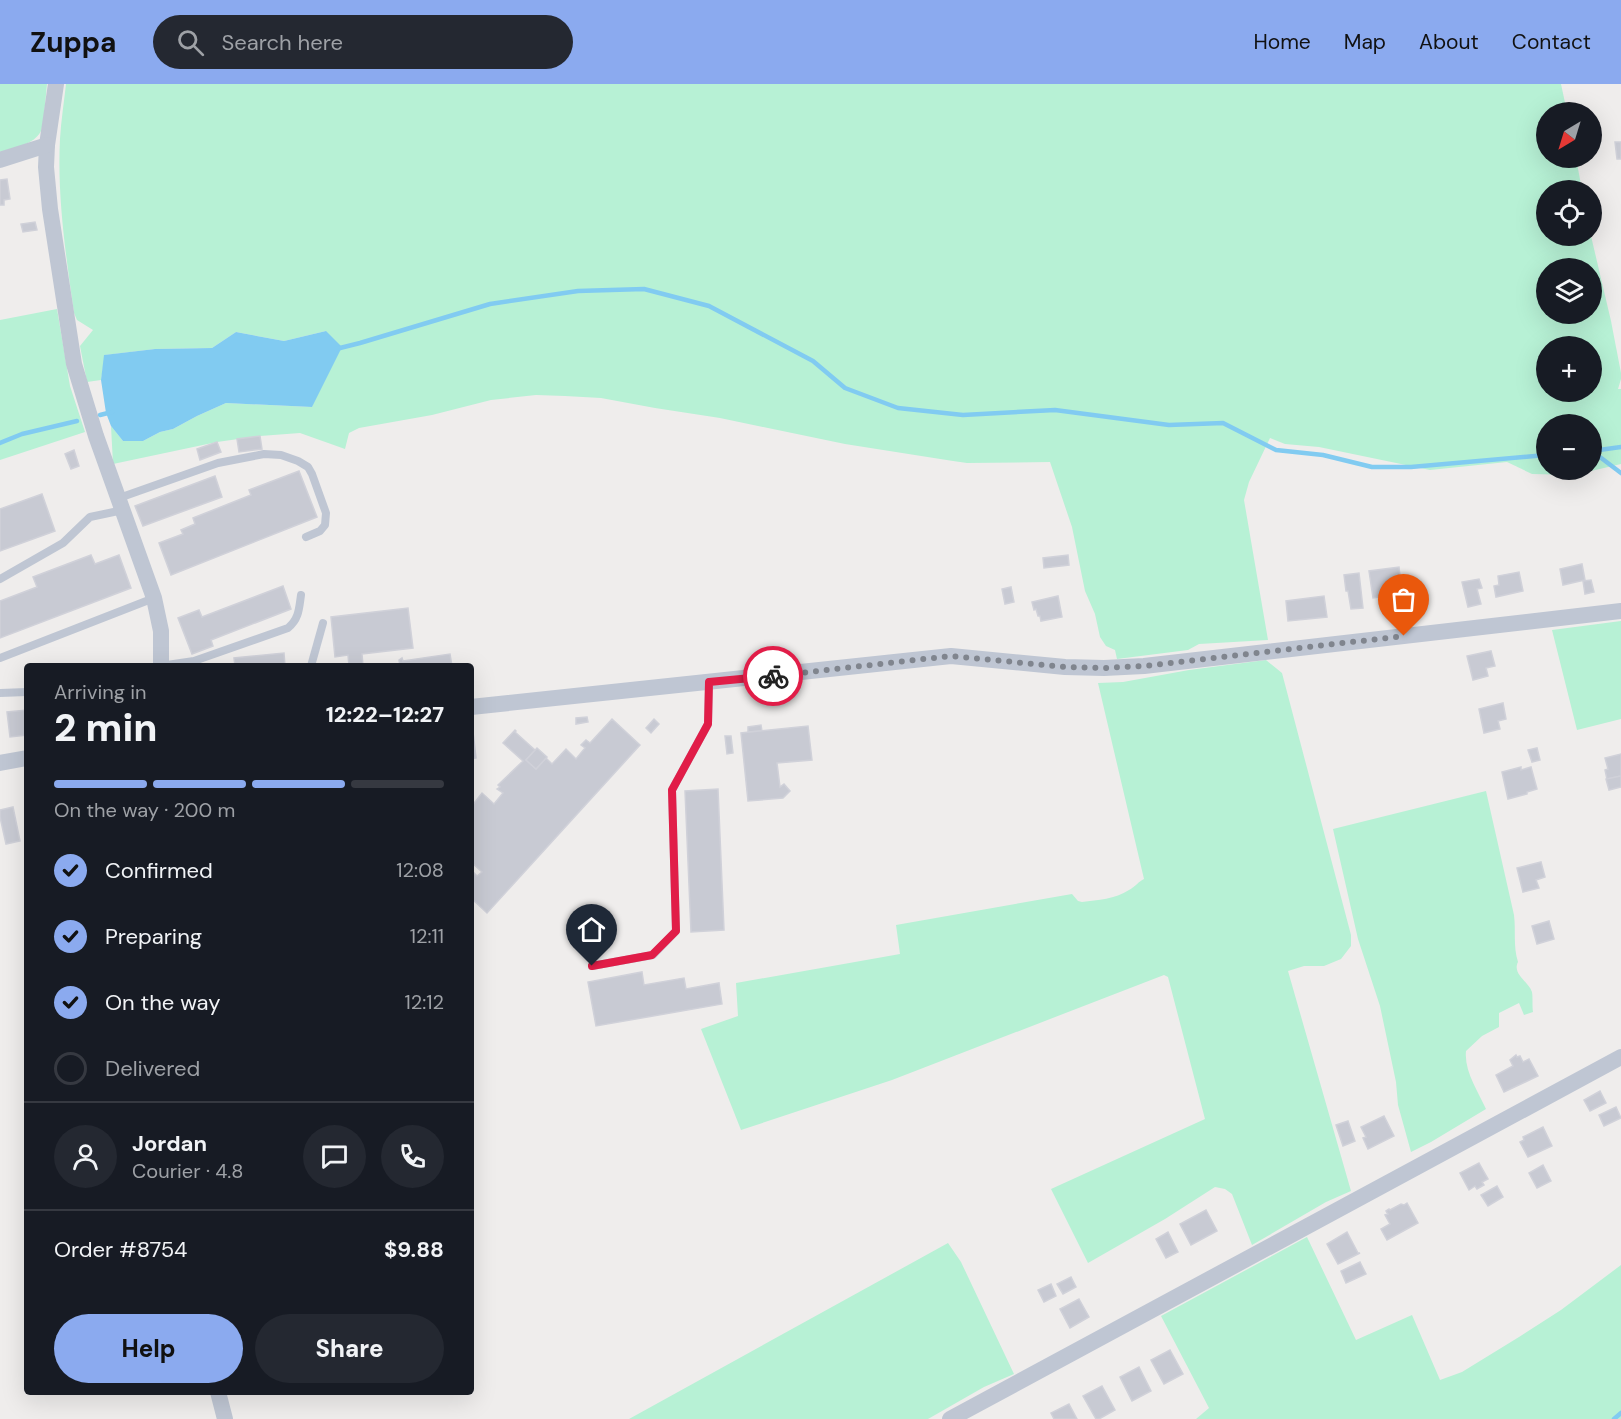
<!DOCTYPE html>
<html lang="en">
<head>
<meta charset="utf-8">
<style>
  :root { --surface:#171b24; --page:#242831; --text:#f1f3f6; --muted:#9ea1a6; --line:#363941; --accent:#8baaef }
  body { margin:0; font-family:"DM Sans",sans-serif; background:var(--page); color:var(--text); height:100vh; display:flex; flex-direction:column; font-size:22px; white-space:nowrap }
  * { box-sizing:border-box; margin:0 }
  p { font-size:20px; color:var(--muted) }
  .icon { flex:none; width:33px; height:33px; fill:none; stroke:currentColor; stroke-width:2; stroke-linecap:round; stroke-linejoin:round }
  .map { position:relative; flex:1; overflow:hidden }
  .side { position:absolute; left:24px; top:579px; width:450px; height:732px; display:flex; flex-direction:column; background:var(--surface); border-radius:6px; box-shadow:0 6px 24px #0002 }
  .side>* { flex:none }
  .needle { width:39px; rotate:218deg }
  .buttons { position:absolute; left:1536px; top:18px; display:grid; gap:12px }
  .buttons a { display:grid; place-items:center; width:66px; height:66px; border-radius:50%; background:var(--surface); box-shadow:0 6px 24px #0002; font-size:30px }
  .pin { position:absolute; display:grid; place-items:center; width:51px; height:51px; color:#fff; margin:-62px -26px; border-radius:50% 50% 50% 0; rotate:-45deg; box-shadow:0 0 6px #0007 }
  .pin .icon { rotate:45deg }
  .courier { position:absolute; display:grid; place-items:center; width:60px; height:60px; margin:-30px; border:4px solid #e11d48; border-radius:50%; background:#fff; color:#222; box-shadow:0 2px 8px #0007 }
  .overview em { font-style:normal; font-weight:800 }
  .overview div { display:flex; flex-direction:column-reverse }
  .overview { display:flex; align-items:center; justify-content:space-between; height:102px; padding:0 30px }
  h1 { font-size:39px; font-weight:800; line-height:45px }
  .bar { display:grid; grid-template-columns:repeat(4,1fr); gap:9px 6px; align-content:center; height:72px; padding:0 30px }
  .bar i { height:8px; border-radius:4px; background:var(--line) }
  .bar .active { background:var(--accent) }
  .bar p { grid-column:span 4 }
  .line { display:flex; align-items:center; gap:15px; padding:0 30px; border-top:2px solid var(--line) }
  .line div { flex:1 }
  .round { display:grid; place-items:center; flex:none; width:63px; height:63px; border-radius:32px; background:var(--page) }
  ol { padding:0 30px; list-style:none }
  li { display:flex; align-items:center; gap:18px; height:66px }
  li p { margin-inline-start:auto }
  li .icon { padding:6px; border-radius:50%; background:var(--accent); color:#111; stroke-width:4 }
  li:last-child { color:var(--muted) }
  li i { width:33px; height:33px; border:3px solid var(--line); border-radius:50% }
  .primary-button { display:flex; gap:12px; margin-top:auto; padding:12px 30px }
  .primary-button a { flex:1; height:69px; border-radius:36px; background:var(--accent); color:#111; font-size:24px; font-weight:800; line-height:69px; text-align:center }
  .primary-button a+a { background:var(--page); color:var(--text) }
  header { display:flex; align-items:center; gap:36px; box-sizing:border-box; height:84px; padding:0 30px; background:var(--accent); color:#111 }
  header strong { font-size:28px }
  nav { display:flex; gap:33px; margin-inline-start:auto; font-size:21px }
  .search { width:420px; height:54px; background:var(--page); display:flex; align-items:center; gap:15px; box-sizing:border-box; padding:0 21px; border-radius:33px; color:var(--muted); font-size:22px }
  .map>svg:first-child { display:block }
</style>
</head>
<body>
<header>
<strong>Zuppa</strong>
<div class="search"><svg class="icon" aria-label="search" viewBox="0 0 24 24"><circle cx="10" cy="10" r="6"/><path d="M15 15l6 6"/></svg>Search here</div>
<nav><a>Home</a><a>Map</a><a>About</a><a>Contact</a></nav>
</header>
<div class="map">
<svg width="1621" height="1335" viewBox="0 0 1621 1335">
  <rect width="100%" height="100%" fill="#efedec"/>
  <g fill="#b7f1d5" fill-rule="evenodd">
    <path d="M0,0H47C46,9 44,40 41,47C34,61 13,64 0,68Z"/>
    <path d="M66,0H1561L1567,28H1546V74H1576L1582,106H1546V152H1591L1611,237L1621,289V295L1618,305H1621V380L1574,391L1532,390L1507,378L1430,386L1319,363L1285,360L1270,354L1249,398L1244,416L1268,556L1199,560L1188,566L1117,575L1115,566L1106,562L1100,553L1095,530L1085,507L1072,443L1050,378L967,379L953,377L845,360L720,334L655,324L601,314L565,312L536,311L491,316L432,331L359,344L349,349L345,365L300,349L260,352L217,358L113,380L111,342L123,357H143L160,348L173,345L197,332L226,319L312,323L326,247L284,257L236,248L212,264L155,265L105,271L101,296L87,298L80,262L93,246L77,236L74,229C66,172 57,113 60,55C61,37 64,18 66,0ZM1546,184H1592V230H1546ZM1546,262H1592V308H1546ZM1546,340H1592V386H1546Z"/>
    <path d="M57,225L70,302L85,348L0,376V236Z"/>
    <path d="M1621,537V635L1577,646L1552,546Z"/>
    <path d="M1266,576L1282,589L1351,851V862L1341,875L1324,882H1304L1288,887L1351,1107L1326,1118L1252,1161L1232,1110L1225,1105L1215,1103L1165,1135L1088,1179L1051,1105L1205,1035L1168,893L1164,891L892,996L741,1046L701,945L738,932L736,899L900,870L896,841L1072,810L1078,817L1082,818C1098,816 1115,815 1129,806C1135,803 1139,797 1144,795L1098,599L1123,598L1189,586Z"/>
    <path d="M1486,707L1514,831C1516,847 1513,862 1518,878C1512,890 1528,897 1532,908C1533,914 1532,922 1533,928L1524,931L1519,919L1499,929V943L1482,952L1466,967C1464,987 1478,1007 1486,1025L1431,1058L1411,1068L1398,1021L1396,998L1380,922L1358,855L1333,745Z"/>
    <path d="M1307,1153L1356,1256L1412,1231L1440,1296L1462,1288L1519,1253L1561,1226L1621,1181V1335H1196L1209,1324L1161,1232Z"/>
    <path d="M948,1159L961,1178L1014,1290L984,1303L928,1335H629Z"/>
  </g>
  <path fill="#81cbf1" d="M326,247L342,263L312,323L226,319L197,332L173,345L160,348L143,357H123L111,342L106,329L101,296L104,271L155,265L212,264L236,248L284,257Z"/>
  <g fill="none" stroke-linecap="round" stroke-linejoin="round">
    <g stroke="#81cbf1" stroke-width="4.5">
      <path d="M336,265L360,259L490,220L578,207L644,205L709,222L813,277L845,304L898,324L963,331L1055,326L1169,341L1223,339L1276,366L1323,371L1372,383H1411L1546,371"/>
      <path d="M100,331L112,328"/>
      <path d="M0,359L22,350L77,337"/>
      <path d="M1592,367L1621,389"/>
      <path d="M1592,367L1621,363"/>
      <path d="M1614,1335L1621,1329"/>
    </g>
  </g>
  <g fill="#c8cad3" stroke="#d0d1d9" stroke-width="1.5">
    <path d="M1615,58H1621V75H1617Z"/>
    <path d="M7,95L10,115L4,116V121H0V96Z"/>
    <path d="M35,138L37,146L23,148L21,140Z"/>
    <path d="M260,352L262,365L239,368L237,355Z"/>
    <path d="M217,358L221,368L200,376L197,365Z"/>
    <path d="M74,366L79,382L71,385L65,370Z"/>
    <path d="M299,387L317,433L171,491L159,459L183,450L181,446L195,440L193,434L251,411L249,406Z"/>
    <path d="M215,392L222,413L143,442L135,422Z"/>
    <path d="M42,410L55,447L0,467V425Z"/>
    <path d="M91,471L95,480L119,471L131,504L0,554V517L37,503L33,493Z"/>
    <path d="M1068,471L1069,481L1044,484L1043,474Z"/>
    <path d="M1582,480L1585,496L1563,501L1560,485Z"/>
    <path d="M1399,483L1402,510L1373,514L1369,487Z"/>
    <path d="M1519,488L1523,507L1496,513L1494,502L1499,501L1498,492Z"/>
    <path d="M1359,489L1363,524L1351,525L1348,507H1346L1344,491Z"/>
    <path d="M1479,495L1482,504L1477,505L1481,520L1468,523L1462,498Z"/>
    <path d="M1591,496L1594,508L1585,510L1583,497Z"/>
    <path d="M283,502L291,525L211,556L213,562L192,570L178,534L199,526L202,533Z"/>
    <path d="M1011,503L1014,518L1005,520L1002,505Z"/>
    <path d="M1058,512L1062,533L1041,537L1040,532H1038L1036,525L1034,526L1032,518Z"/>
    <path d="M1324,512L1327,533L1288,537L1286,517Z"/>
    <path d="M408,524L413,564L362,570L363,582H349L348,571L335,573L331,533Z"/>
    <path d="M1491,567L1495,582L1486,584L1488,592L1473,596L1467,572Z"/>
    <path d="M284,569L285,582H235L234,574Z"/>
    <path d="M450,570L452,582H400L399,576L402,574L403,577Z"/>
    <path d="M1503,619L1506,635L1498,637L1500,645L1484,649L1479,625Z"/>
    <path d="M27,626V651L10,653L7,628Z"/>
    <path d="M587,633L588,638L576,640V634Z"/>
    <path d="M612,635L640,661L487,829L471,814V799L472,798L471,793L474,789L477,792L482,788L471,778V723L482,709L494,720L503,709L497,705L500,703L498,701L523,677L503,659L515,646L516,647L515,648L535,666L526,676L536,685L546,674L552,680L566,665L576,675L585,664L581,661L586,656L590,659Z"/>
    <path d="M654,635L659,640L651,649L646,644Z"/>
    <path d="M761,641L762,647L748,648V643Z"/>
    <path d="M808,642L812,676L777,679L780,703L784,700L790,707L783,714L748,717L741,649Z"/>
    <path d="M471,648H473L476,674L471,675Z"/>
    <path d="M725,652H731L733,669L727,670Z"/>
    <path d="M537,664L547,673L536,685L526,676Z"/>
    <path d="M1537,664L1540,676L1532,678L1528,666Z"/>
    <path d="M1621,670V692L1607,695L1605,686L1608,685L1605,674Z"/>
    <path d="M1521,683V686L1531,683L1537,705L1527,708V710L1508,715L1502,688Z"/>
    <path d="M1621,692V703L1609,706L1606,695Z"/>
    <path d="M718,705L724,846L691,848L685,707Z"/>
    <path d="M13,723L20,757L6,760L0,733V726Z"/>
    <path d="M1541,778L1545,793L1536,796L1539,804L1523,808L1517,784Z"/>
    <path d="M1549,837L1554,855L1537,860L1532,842Z"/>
    <path d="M642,888L644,901L684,894L686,905L719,899L722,920L596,942L588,898Z"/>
    <path d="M1516,971L1517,973L1520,972L1523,978L1529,975L1538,992L1504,1008L1496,991L1513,982L1510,976Z"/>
    <path d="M1600,1007L1606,1019L1590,1027L1584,1016Z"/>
    <path d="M1616,1023L1621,1034L1604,1042L1599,1031Z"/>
    <path d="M1384,1032L1394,1052L1368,1065L1363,1054L1366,1053L1361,1043Z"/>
    <path d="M1348,1037L1355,1057L1343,1062L1336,1041Z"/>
    <path d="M1543,1043L1552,1062L1528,1073L1520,1058L1524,1056L1523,1053Z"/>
    <path d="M1479,1079L1488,1095L1482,1098L1484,1101L1477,1105L1475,1102L1469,1106L1460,1089Z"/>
    <path d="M1543,1081L1551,1097L1537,1104L1529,1089Z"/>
    <path d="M1497,1102L1503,1113L1488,1122L1481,1111Z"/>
    <path d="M1407,1119L1418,1139L1387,1156L1381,1145L1390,1140L1385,1131L1388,1130L1386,1127L1389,1125L1390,1126L1401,1120L1404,1121Z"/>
    <path d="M1206,1126L1217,1147L1191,1161L1180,1140Z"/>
    <path d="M1168,1148L1178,1168L1166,1174L1156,1155Z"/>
    <path d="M1347,1148L1358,1169H1360L1338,1180L1327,1160Z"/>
    <path d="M1360,1178L1366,1190L1346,1199L1341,1187Z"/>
    <path d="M1071,1193L1076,1203L1063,1210L1057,1200Z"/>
    <path d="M1051,1200L1056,1212L1044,1218L1038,1206Z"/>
    <path d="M1079,1215L1089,1233L1070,1244L1060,1225Z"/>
    <path d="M1170,1266L1183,1290L1164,1300L1151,1276Z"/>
    <path d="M1139,1283L1151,1307L1132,1317L1120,1293Z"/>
    <path d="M1102,1302L1115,1326L1099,1335H1096L1083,1312Z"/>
    <path d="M1069,1320L1077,1335H1054L1051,1329Z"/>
  </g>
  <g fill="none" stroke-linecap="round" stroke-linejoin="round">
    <g stroke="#bfc6d3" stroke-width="8">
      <path d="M119,414L218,379L264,370L281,371L298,377L308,383L312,390L326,429L325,441L320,447L306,453"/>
      <path d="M0,495L63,459L90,433L123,426"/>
      <path d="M0,574L154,514"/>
      <path d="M160,582L194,577L288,544C299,535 299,525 301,511"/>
      <path d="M311,582L323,539"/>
      <path d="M0,609L27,608"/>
      <path d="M592,882L653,871L676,847L672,706L708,640L709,598"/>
    </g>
    <g stroke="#bfc6d3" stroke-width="16">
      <path d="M56,0L47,61L46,83L50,125L74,280L96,352L154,514L161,547V582"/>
      <path d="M0,76L47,61"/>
      <path d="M471,623L951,572L1065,583L1104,584L1144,582L1621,527"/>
      <path d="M0,679L27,674"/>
      <path d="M218,1308L225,1335"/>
      <path d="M950,1335L1621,973"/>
    </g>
  </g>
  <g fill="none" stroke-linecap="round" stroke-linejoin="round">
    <path stroke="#80858e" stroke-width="6" stroke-dasharray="0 10.8" d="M773,592L951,572L1065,583L1104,584L1144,582L1404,552"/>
    <path stroke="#e11d48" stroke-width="8" d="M592,882L652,871L676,847L672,706L708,640L709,598L773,592"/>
  </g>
</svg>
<div class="buttons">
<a><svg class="needle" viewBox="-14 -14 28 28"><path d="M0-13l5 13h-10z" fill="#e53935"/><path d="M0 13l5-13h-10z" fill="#9ea1a6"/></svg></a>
<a><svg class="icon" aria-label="locate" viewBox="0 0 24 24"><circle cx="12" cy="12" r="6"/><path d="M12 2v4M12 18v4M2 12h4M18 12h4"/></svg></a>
<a><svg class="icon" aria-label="layers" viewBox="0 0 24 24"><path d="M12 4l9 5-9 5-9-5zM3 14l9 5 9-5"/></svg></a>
<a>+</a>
<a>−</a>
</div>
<div class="pin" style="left:1404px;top:552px;background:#ea580c"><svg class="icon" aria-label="bag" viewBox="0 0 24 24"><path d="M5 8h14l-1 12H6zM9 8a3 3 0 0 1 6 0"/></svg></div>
<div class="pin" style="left:592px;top:882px;background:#1f2937"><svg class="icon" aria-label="home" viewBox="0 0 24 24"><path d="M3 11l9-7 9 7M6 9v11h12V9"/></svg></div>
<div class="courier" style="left:773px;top:592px"><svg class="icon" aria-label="bike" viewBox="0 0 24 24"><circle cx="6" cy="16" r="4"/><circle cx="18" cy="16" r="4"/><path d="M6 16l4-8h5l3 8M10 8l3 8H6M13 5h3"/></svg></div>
<section class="side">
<div class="overview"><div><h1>2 min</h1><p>Arriving in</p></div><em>12:22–12:27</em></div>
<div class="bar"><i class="active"></i><i class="active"></i><i class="active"></i><i></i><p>On the way · 200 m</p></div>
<ol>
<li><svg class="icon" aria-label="check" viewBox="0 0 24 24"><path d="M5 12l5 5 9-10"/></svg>Confirmed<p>12:08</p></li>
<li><svg class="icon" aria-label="check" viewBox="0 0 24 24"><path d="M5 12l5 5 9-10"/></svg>Preparing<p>12:11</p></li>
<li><svg class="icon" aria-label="check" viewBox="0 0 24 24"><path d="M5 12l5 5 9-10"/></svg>On the way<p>12:12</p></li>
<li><i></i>Delivered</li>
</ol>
<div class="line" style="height:108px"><a class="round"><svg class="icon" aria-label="person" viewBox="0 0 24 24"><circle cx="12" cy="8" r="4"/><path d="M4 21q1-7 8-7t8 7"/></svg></a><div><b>Jordan</b><p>Courier · 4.8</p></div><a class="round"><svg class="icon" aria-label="chat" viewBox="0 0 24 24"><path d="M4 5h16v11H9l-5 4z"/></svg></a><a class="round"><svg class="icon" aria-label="phone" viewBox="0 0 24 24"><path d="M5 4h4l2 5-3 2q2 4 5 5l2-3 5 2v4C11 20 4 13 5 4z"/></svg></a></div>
<div class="line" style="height:78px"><div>Order #8754</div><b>$9.88</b></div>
<div class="primary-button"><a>Help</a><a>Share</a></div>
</section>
</div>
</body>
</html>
